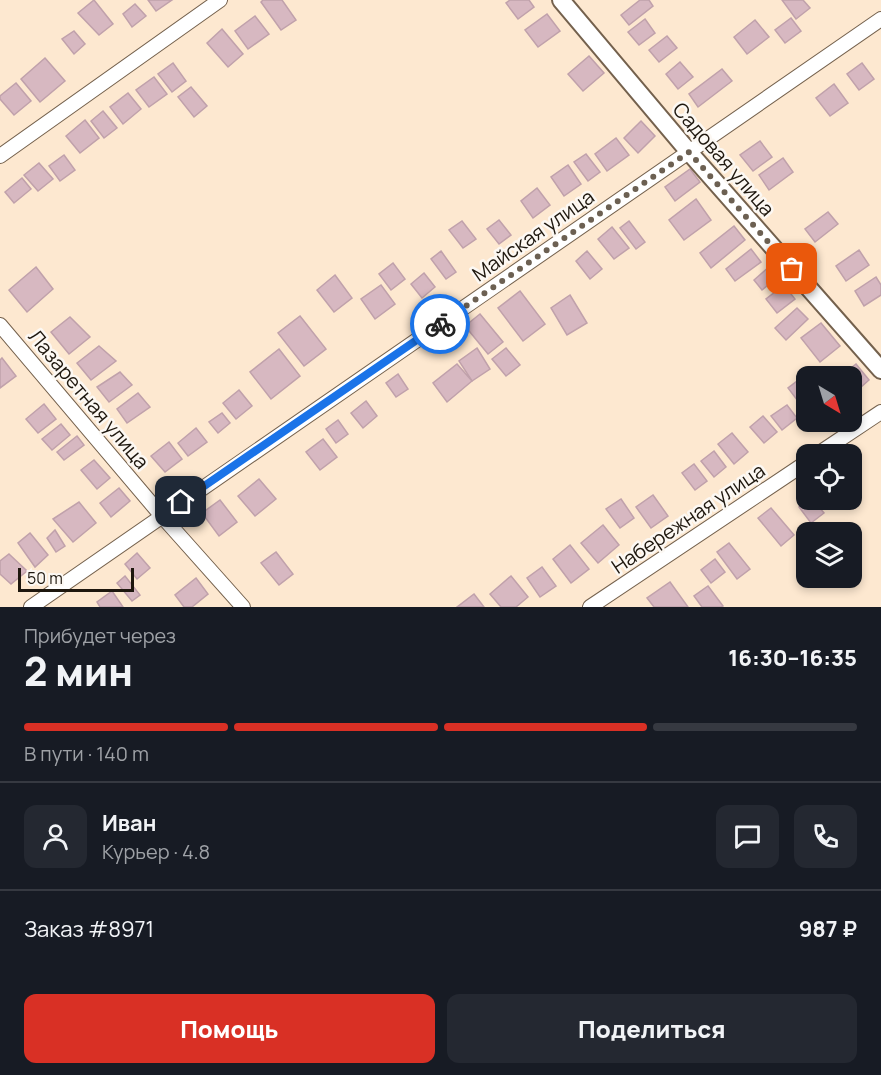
<!DOCTYPE html>
<html lang="ru">
<head>
<meta charset="utf-8">
<style>
  :root { --surface:#171b24; --page:#242831; --text:#f1f3f6; --muted:#9ea1a6; --line:#363941; --accent:#d93025 }
  body { margin:0; font-family:Manrope,sans-serif; background:var(--page); color:var(--text); height:100vh; display:flex; flex-direction:column; font-size:22px; white-space:nowrap }
  * { box-sizing:border-box; margin:0 }
  p { font-size:20px; color:var(--muted) }
  .icon { flex:none; width:33px; height:33px; fill:none; stroke:currentColor; stroke-width:2; stroke-linecap:round; stroke-linejoin:round }
  .map { position:relative; height:607px; overflow:hidden }
  .panel { display:flex; flex-direction:column; background:var(--surface); flex:1 }
  .panel>* { flex:none }
  .needle { width:39px; rotate:142deg }
  .tools { position:absolute; left:796px; top:366px; display:grid; gap:12px }
  .tools a { display:grid; place-items:center; width:66px; height:66px; border-radius:12px; background:var(--surface); box-shadow:0 3px 9px #0003; font-size:30px }
  .scale { position:absolute; left:18px; bottom:15px; width:116px; box-sizing:border-box; padding-left:6px; border:3px solid #1e170e; border-top:0; font-size:16px; line-height:21px; white-space:nowrap; color:#1e170e; -webkit-text-stroke:4px #fcf8f3; paint-order:stroke }
  .pin { position:absolute; display:grid; place-items:center; width:51px; height:51px; color:#fff; margin:-26px; border-radius:12px; box-shadow:0 3px 9px #0006 }
  .courier { position:absolute; display:grid; place-items:center; width:60px; height:60px; margin:-30px; border:4px solid #1a73e8; border-radius:50%; background:#fff; color:#222; box-shadow:0 2px 8px #0007 }
  .head em { font-style:normal; font-weight:800 }
  .head div { display:flex; flex-direction:column-reverse }
  .head { display:flex; align-items:center; justify-content:space-between; height:102px; padding:0 24px }
  h1 { font-size:39px; font-weight:800; line-height:45px }
  .bar { display:grid; grid-template-columns:repeat(4,1fr); gap:9px 6px; align-content:center; height:72px; padding:0 24px }
  .bar i { height:8px; border-radius:4px; background:var(--line) }
  .bar .active { background:var(--accent) }
  .bar p { grid-column:span 4 }
  .line { display:flex; align-items:center; gap:15px; padding:0 24px; border-top:2px solid var(--line) }
  .line div { flex:1 }
  .round { display:grid; place-items:center; flex:none; width:63px; height:63px; border-radius:12px; background:var(--page) }
  .cta { display:flex; gap:12px; margin-top:auto; padding:12px 24px }
  .cta a { flex:1; height:69px; border-radius:12px; background:var(--accent); color:#fff; font-size:24px; font-weight:800; line-height:69px; text-align:center }
  .cta a+a { background:var(--page); color:var(--text) }
  .map>svg:first-child { display:block }
</style>
</head>
<body>
<div class="map">
<svg width="881" height="607" viewBox="0 0 881 607">
  <rect width="100%" height="100%" fill="#fde8d0"/>
  <g fill="#d7b8c1" stroke="#c0a1ab" stroke-width="1.5">
    <path d="M94,0L113,24L99,35L78,13Z"/>
    <path d="M148,0H172L156,11Z"/>
    <path d="M263,0H282L296,20L281,30L261,2Z"/>
    <path d="M510,0H529L534,7L518,19L506,3Z"/>
    <path d="M640,0H649L653,6L629,25L621,15Z"/>
    <path d="M782,0H803L810,8L796,19Z"/>
    <path d="M135,4L146,16L132,27L123,14Z"/>
    <path d="M547,14L560,31L538,47L525,30Z"/>
    <path d="M255,16L269,34L248,49L235,31Z"/>
    <path d="M791,18L801,31L785,43L775,30Z"/>
    <path d="M645,19L655,33L639,45L628,32Z"/>
    <path d="M755,20L769,37L747,54L734,37Z"/>
    <path d="M222,29L243,54L228,67L207,43Z"/>
    <path d="M74,31L85,44L74,54L62,39Z"/>
    <path d="M667,36L677,48L659,62L649,50Z"/>
    <path d="M589,56L604,73L583,91L568,74Z"/>
    <path d="M45,58L65,81L40,102L21,79Z"/>
    <path d="M680,62L693,77L678,89L666,74Z"/>
    <path d="M173,63L186,81L172,92L158,74Z"/>
    <path d="M862,63L874,79L859,90L847,74Z"/>
    <path d="M722,69L732,81L698,107L689,94Z"/>
    <path d="M154,77L167,94L149,107L136,90Z"/>
    <path d="M16,83L31,101L14,115L0,99V96Z"/>
    <path d="M834,84L848,103L830,116L816,98Z"/>
    <path d="M191,87L207,106L194,117L178,97Z"/>
    <path d="M128,93L141,109L123,124L110,107Z"/>
    <path d="M103,111L117,128L104,138L91,121Z"/>
    <path d="M85,120L99,138L80,153L66,136Z"/>
    <path d="M641,121L655,136L638,153L624,138Z"/>
    <path d="M616,138L629,155L607,171L595,154Z"/>
    <path d="M760,141L772,157L753,171L740,155Z"/>
    <path d="M586,154L600,172L588,181L574,162Z"/>
    <path d="M64,155L75,170L60,181L49,166Z"/>
    <path d="M783,158L793,172L769,190L759,175Z"/>
    <path d="M39,163L53,179L38,191L24,175Z"/>
    <path d="M568,165L581,184L564,196L551,177Z"/>
    <path d="M690,169L700,182L675,201L665,187Z"/>
    <path d="M22,178L31,189L14,203L5,192Z"/>
    <path d="M537,188L550,205L533,218L521,201Z"/>
    <path d="M696,199L711,220L684,240L669,220Z"/>
    <path d="M828,212L838,224L815,242L805,229Z"/>
    <path d="M499,220L511,235L499,244L487,229Z"/>
    <path d="M462,221L476,239L463,248L449,230Z"/>
    <path d="M629,221L645,242L636,249L620,228Z"/>
    <path d="M734,226L745,240L711,268L700,253Z"/>
    <path d="M612,227L629,248L614,259L598,239Z"/>
    <path d="M751,249L761,262L735,281L726,269Z"/>
    <path d="M859,250L869,265L846,281L836,266Z"/>
    <path d="M441,251L456,272L446,279L431,259Z"/>
    <path d="M587,251L602,269L590,279L576,261Z"/>
    <path d="M393,263L405,279L391,290L379,274Z"/>
    <path d="M770,266L779,276L762,290L754,280Z"/>
    <path d="M36,267L53,289L27,312L9,290Z"/>
    <path d="M424,273L435,287L422,298L411,284Z"/>
    <path d="M335,275L352,298L334,312L317,290Z"/>
    <path d="M876,277L881,285V295L864,306L855,291Z"/>
    <path d="M381,285L395,304L375,319L361,299Z"/>
    <path d="M784,285L795,299L777,313L766,299Z"/>
    <path d="M520,291L545,324L523,341L498,308Z"/>
    <path d="M570,295L587,323L567,335L551,308Z"/>
    <path d="M797,308L808,319L786,340L775,328Z"/>
    <path d="M480,314L503,342L488,354L465,326Z"/>
    <path d="M300,316L326,349L304,366L278,333Z"/>
    <path d="M70,317L90,337L69,354L51,332Z"/>
    <path d="M821,323L840,346L820,362L801,338Z"/>
    <path d="M99,346L116,361L91,380L77,363Z"/>
    <path d="M477,348L490,369L472,381L459,361Z"/>
    <path d="M506,348L520,365L506,376L492,359Z"/>
    <path d="M279,349L300,376L271,399L250,372Z"/>
    <path d="M2,358L16,376L0,388V360Z"/>
    <path d="M457,364L472,381L447,402L433,383Z"/>
    <path d="M856,364L869,380L852,395V376H841Z"/>
    <path d="M120,372L132,385L109,402L97,387Z"/>
    <path d="M398,374L408,389L396,397L386,383Z"/>
    <path d="M805,375L807,377V413L788,388Z"/>
    <path d="M239,390L252,406L236,419L223,403Z"/>
    <path d="M138,393L150,407L127,423L117,409Z"/>
    <path d="M366,401L377,416L363,428L351,413Z"/>
    <path d="M44,404L56,419L38,433L26,419Z"/>
    <path d="M787,405L797,418L782,430L771,416Z"/>
    <path d="M222,413L230,423L218,433L209,422Z"/>
    <path d="M763,416L777,432L764,443L750,427Z"/>
    <path d="M338,420L348,434L336,443L326,429Z"/>
    <path d="M61,424L70,435L52,450L42,439Z"/>
    <path d="M196,428L207,442L188,456L178,443Z"/>
    <path d="M732,433L748,452L734,464L718,444Z"/>
    <path d="M77,436L84,445L64,460L57,452Z"/>
    <path d="M323,439L337,457L320,470L306,452Z"/>
    <path d="M169,442L182,459L165,472L151,456Z"/>
    <path d="M714,451L726,467L714,477L701,461Z"/>
    <path d="M94,460L110,478L97,489L81,470Z"/>
    <path d="M694,464L707,481L695,490L682,473Z"/>
    <path d="M259,479L276,499L255,516L238,496Z"/>
    <path d="M119,488L130,501L111,517L100,503Z"/>
    <path d="M653,495L668,516L651,528L636,507Z"/>
    <path d="M621,499L634,518L620,528L606,509Z"/>
    <path d="M220,500L237,522L219,536L202,513Z"/>
    <path d="M808,500H813L824,513L811,523L799,507Z"/>
    <path d="M79,502L96,523L73,542L53,519Z"/>
    <path d="M771,508L794,535L781,546L758,518Z"/>
    <path d="M603,525L619,545L598,563L581,543Z"/>
    <path d="M55,530L65,546L56,552L47,538Z"/>
    <path d="M30,533L48,555L35,567L18,543Z"/>
    <path d="M729,543L750,569L737,579L717,552Z"/>
    <path d="M570,545L589,569L571,583L553,559Z"/>
    <path d="M276,552L293,574L279,585L261,563Z"/>
    <path d="M137,553L150,568L137,579L125,564Z"/>
    <path d="M9,554L27,571L11,584L0,574V561Z"/>
    <path d="M715,559L725,572L711,583L701,570Z"/>
    <path d="M542,567L556,586L540,597L527,578Z"/>
    <path d="M125,576L140,595L132,601L117,583Z"/>
    <path d="M511,576L528,597L516,607H501L490,594Z"/>
    <path d="M196,578L208,594L192,607H184L175,595Z"/>
    <path d="M670,582L688,607H654L647,598Z"/>
    <path d="M708,586L723,606L721,607H702L694,596Z"/>
    <path d="M112,591L123,607H100L97,602Z"/>
    <path d="M474,594L484,607H457Z"/>
  </g>
  <g fill="none" stroke-linecap="round" stroke-linejoin="round">
    <defs>
      <g id="minor">
        <path d="M0,156L220,0"/>
        <path d="M0,325L161,515L243,607"/>
        <path d="M818,454L881,412"/>
        <path d="M31,607L881,19"/>
        <path d="M590,607L807,462"/>
      </g>
      <path id="tertiary" d="M561,0L689,152L881,370"/>
    </defs>
    <use href="#minor" stroke="#74614d" stroke-width="16"/>
    <use href="#tertiary" stroke="#74614d" stroke-width="20"/>
    <use href="#minor" stroke="#fff" stroke-width="14"/>
    <use href="#tertiary" stroke="#fff" stroke-width="16"/>
  </g>
  <g fill="none" stroke-linecap="round" stroke-linejoin="round">
    <path stroke="#6c6052" stroke-width="6" stroke-dasharray="0 10.8" d="M440,324L689,152L792,269"/>
    <path stroke="#1a73e8" stroke-width="8" d="M181,502L440,324"/>
  </g>
  <g text-anchor="middle" dominant-baseline="central" stroke-width="5" stroke-linejoin="round" paint-order="stroke">
    <g font-size="20" fill="#1e170e" stroke="#fcf8f3">
      <text transform="translate(724 159) rotate(49)">Садовая улица</text>
      <text transform="translate(533 235) rotate(-35)">Майская улица</text>
      <text transform="translate(89 399) rotate(50)">Лазаретная улица</text>
      <text transform="translate(688 518) rotate(-34)">Набережная улица</text>
    </g>
  </g>
</svg>
<div class="tools">
<a><svg class="needle" viewBox="-14 -14 28 28"><path d="M0-13l5 13h-10z" fill="#e53935"/><path d="M0 13l5-13h-10z" fill="#9ea1a6"/></svg></a>
<a><svg class="icon" aria-label="locate" viewBox="0 0 24 24"><circle cx="12" cy="12" r="6"/><path d="M12 2v4M12 18v4M2 12h4M18 12h4"/></svg></a>
<a><svg class="icon" aria-label="layers" viewBox="0 0 24 24"><path d="M12 4l9 5-9 5-9-5zM3 14l9 5 9-5"/></svg></a>
</div>
<div class="scale">50 m</div>
<div class="pin" style="left:792px;top:269px;background:#ea580c"><svg class="icon" aria-label="bag" viewBox="0 0 24 24"><path d="M5 8h14l-1 12H6zM9 8a3 3 0 0 1 6 0"/></svg></div>
<div class="pin" style="left:181px;top:502px;background:#1f2937"><svg class="icon" aria-label="home" viewBox="0 0 24 24"><path d="M3 11l9-7 9 7M6 9v11h12V9"/></svg></div>
<div class="courier" style="left:440px;top:324px"><svg class="icon" aria-label="bike" viewBox="0 0 24 24"><circle cx="6" cy="16" r="4"/><circle cx="18" cy="16" r="4"/><path d="M6 16l4-8h5l3 8M10 8l3 8H6M13 5h3"/></svg></div>
</div>
<section class="panel">
<div class="head"><div><h1>2 мин</h1><p>Прибудет через</p></div><em>16:30–16:35</em></div>
<div class="bar"><i class="active"></i><i class="active"></i><i class="active"></i><i></i><p>В пути · 140 m</p></div>
<div class="line" style="height:108px"><a class="round"><svg class="icon" aria-label="person" viewBox="0 0 24 24"><circle cx="12" cy="8" r="4"/><path d="M4 21q1-7 8-7t8 7"/></svg></a><div><b>Иван</b><p>Курьер · 4.8</p></div><a class="round"><svg class="icon" aria-label="chat" viewBox="0 0 24 24"><path d="M4 5h16v11H9l-5 4z"/></svg></a><a class="round"><svg class="icon" aria-label="phone" viewBox="0 0 24 24"><path d="M5 4h4l2 5-3 2q2 4 5 5l2-3 5 2v4C11 20 4 13 5 4z"/></svg></a></div>
<div class="line" style="height:78px"><div>Заказ #8971</div><b>987 ₽</b></div>
<div class="cta"><a>Помощь</a><a>Поделиться</a></div>
</section>
</body>
</html>
